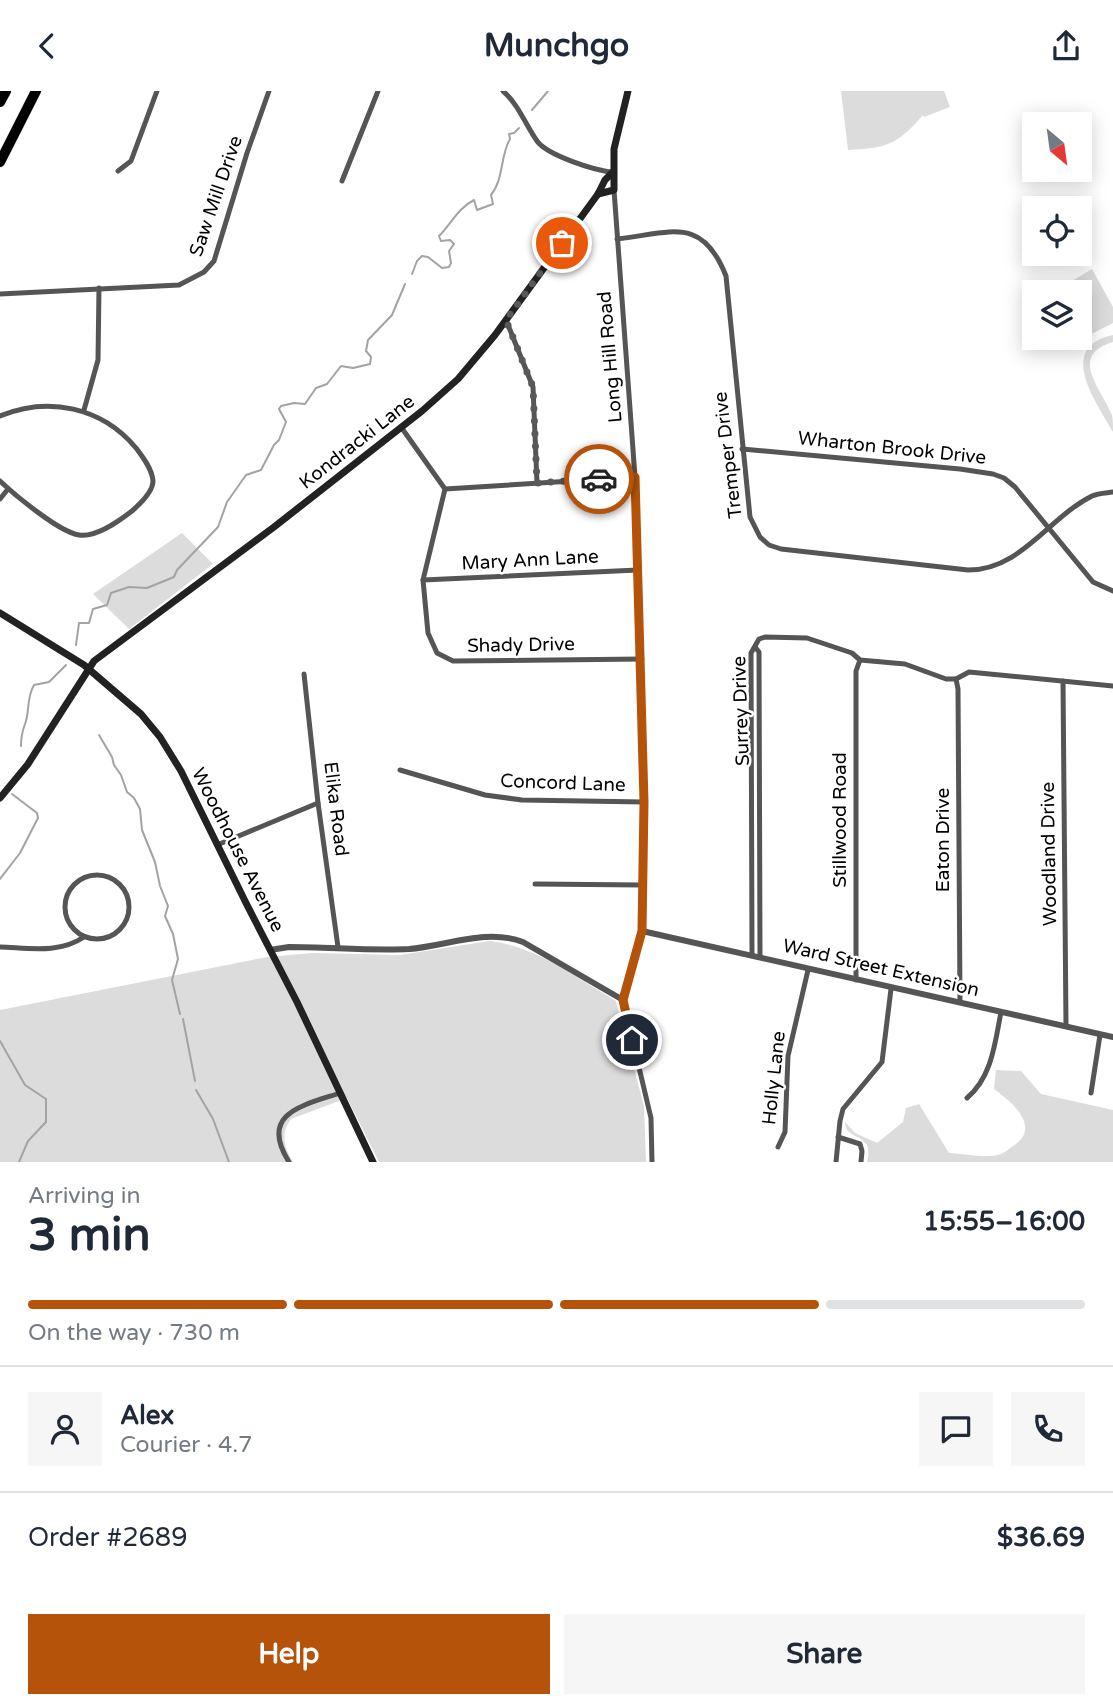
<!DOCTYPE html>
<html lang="en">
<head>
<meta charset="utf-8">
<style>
  :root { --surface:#fff; --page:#f6f6f7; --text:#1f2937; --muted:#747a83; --line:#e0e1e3; --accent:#b45309 }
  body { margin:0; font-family:"Varela Round",sans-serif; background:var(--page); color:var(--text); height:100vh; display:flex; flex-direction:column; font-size:26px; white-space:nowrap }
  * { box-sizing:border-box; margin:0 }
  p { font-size:23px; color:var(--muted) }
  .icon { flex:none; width:38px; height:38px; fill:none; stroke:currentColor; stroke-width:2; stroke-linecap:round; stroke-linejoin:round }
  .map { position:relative; height:1071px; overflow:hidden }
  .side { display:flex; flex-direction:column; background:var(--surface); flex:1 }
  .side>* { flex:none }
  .needle { width:46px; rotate:151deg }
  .controls { position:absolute; left:1022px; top:21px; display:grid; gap:14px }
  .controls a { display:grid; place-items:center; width:70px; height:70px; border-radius:0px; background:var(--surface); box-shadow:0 4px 18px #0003; font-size:35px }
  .pin { position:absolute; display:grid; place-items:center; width:60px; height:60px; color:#fff; margin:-30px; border:4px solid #fff; border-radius:50%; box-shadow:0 2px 7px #0007 }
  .courier { position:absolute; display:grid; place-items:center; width:70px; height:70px; margin:-35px; border:5px solid #b45309; border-radius:50%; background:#fff; color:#222; box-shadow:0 2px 9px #0007 }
  .overview em { font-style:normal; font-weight:700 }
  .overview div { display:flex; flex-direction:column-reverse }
  .overview { display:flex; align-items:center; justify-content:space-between; height:119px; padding:0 28px }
  h1 { font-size:46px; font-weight:700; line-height:52px }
  .bar { display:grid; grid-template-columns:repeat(4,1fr); gap:10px 7px; align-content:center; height:84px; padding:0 28px }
  .bar i { height:9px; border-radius:5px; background:var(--line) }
  .bar .active { background:var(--accent) }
  .bar p { grid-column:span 4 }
  .line { display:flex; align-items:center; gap:18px; padding:0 28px; border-top:2px solid var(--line) }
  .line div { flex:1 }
  .round { display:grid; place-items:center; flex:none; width:74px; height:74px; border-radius:0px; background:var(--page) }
  .action { display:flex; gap:14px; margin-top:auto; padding:14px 28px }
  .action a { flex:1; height:80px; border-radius:0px; background:var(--accent); color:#fff; font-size:28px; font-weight:700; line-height:80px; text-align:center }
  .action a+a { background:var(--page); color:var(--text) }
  header { display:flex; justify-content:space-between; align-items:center; height:91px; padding:0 28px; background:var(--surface); font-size:32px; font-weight:700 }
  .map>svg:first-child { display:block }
</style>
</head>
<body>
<header><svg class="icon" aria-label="back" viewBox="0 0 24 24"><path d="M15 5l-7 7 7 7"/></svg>Munchgo<svg class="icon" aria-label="share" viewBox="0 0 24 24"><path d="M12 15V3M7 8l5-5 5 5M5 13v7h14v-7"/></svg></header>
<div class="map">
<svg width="1113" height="1071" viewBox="0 0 1113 1071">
  <rect width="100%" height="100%" fill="#fff"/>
  <g fill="#dcdcdc">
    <path d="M841,0H944L950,16L924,26L923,24C897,54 887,57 848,59Z"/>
    <path d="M1092,178L1113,216V232L1074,252L1063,251L1062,247H1080V201H1062L1067,193Z"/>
    <path d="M1113,244V251C1067,264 1103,300 1112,324C1113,329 1113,335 1113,341C1097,312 1055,256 1113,244Z"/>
    <path d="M182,442L213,473L129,538L93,503Z"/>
    <path d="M489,850C536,855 576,886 616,910L644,1015L646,1071H379L347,1007L291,1028C280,1043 284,1056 293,1071H0V919L267,866L312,862L400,864Z"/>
    <path d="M996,979L1021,980L1041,1003L1113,1019V1071H867C875,1040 845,1051 845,1031L855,1042L877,1052L903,1031L906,1017L919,1013L949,1062C964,1063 983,1067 998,1064C1004,1063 1011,1056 1016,1053C1041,1034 1009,1009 994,998Z"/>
  </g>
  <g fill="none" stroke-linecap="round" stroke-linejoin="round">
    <g stroke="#a3a3a3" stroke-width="2">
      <path d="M532,19L548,0"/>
      <path d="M412,183L417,170L422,165L428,166L442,177L449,176L451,172L449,160L454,153L450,149L441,150L439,145C451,133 458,117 474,109L477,119L493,113L491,104C504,88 500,65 510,48L509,43L514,42L519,37"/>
      <path d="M76,554L79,532H89L93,518L107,514L111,502L129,496L147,497L174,486L177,479L218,436L227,411L246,384L261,379L274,354L279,349L286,331L279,318L281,315L294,312L305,313L316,297L327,293L341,275L353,277L370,273L371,266L366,260L368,249L392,224L405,193"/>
      <path d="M99,644L112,666L114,674L121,684L127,701L134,707L140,718L142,739L155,771L160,795L168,815L165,825L173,843L178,868L172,889L180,923"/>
      <path d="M21,655C21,645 22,641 25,633C30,620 26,608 34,594L49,591L66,574"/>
      <path d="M0,788L20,762L38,727L37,722L12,703"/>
      <path d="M183,928L195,990"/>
      <path d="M0,950L25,994L46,1008V1031L28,1050L19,1071"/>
      <path d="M196,999L213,1028L229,1071"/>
    </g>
    <defs>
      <g id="motorway">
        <path d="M0,11L6,0"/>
        <path d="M0,71L36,0"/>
      </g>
    </defs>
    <use href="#motorway" stroke="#dbdbdb" stroke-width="11"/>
    <g stroke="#555" stroke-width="5">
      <path d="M503,0C519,14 525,33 537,50C547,64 595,80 613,81"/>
      <path d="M118,80L131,70L157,0"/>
      <path d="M342,90L378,0"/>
      <path d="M614,99L635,386L644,711L642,840"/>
      <path d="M617,148C671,142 702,124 726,185L750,426L760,446L769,454L781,458L968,479C1021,479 1048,427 1092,405C1098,402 1106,402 1113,401"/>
      <path d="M0,203L179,194L204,181L214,170L247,62L269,0"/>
      <path d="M506,229L533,296L537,392"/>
      <path d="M84,319L98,269L99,197"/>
      <path d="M0,325C48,305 102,316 136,357C143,366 152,378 153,390C153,401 140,413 132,420C119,430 96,447 79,444C59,441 15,404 0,390"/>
      <path d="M401,336L445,398L423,489L428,542L437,562L453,570L642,568"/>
      <path d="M742,358L960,378L993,383L1004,387L1015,396L1093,491L1113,500"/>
      <path d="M445,398L635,386"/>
      <path d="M0,408L8,398"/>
      <path d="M423,489L638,479"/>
      <path d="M755,556L759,561L760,865"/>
      <path d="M304,583L318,712L338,856"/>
      <path d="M956,588L958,598L960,910"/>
      <path d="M1063,590L1066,935"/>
      <path d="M400,679L485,704L522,709L644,711"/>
      <path d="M217,754L318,712"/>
      <circle cx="97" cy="816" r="32"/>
      <path d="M535,793L642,794"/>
      <path d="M0,856C29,857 59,863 84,846"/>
      <path d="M752,864L751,562L759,548L765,546L807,547L852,562L860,569L905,573L946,588H956L969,581L1113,595"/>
      <path d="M856,889V580L860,569"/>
      <path d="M623,909L651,1027L652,1071"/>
      <path d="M1091,1002L1100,944"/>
      <path d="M967,1007C992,986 995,952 1001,921"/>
      <path d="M838,1046L860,1053L862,1060L861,1071"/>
      <path d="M778,1056L785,1041L788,965L808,879"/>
      <path d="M289,1071C258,1022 304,1014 340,1002"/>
      <path d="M836,1071L840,1030L843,1018L882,971L891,898"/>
    </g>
    <path stroke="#555" stroke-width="6" d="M270,859L289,856C329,856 370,860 409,858C446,855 487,837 523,851L623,909L642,840L1113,946"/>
    <g stroke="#222" stroke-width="7">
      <path d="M598,103L614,99V58L628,0"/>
      <path d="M0,522L84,574L141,623L160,646L181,680L247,814L297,911L373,1071"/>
      <path d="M0,707L28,673L94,570L274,436L422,320L458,288L495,244L598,103L605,89L613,81"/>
    </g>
    <use href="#motorway" stroke="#000" stroke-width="10"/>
  </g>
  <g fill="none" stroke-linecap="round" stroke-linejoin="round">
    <path stroke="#595959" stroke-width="7" stroke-dasharray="0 12.6" d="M562,152L506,229L533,296L537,392L599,388"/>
    <path stroke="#b45309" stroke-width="9" d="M599,388L635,386L644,711L642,840L623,909L632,949"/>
  </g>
  <g text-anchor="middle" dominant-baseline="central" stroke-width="5" stroke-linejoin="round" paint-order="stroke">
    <g font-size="19" fill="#000" stroke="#fff">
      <text transform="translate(216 105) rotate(-71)">Saw Mill Drive</text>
      <text transform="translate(610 266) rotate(-95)">Long Hill Road</text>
      <text transform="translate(357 351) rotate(-38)">Kondracki Lane</text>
      <text transform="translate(892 357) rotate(6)">Wharton Brook Drive</text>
      <text transform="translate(728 364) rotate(-97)">Tremper Drive</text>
      <text transform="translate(530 469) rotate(-3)">Mary Ann Lane</text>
      <text transform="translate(521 554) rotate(-1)">Shady Drive</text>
      <text transform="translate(741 620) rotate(-92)">Surrey Drive</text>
      <text transform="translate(563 692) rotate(2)">Concord Lane</text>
      <text transform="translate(336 718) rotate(83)">Elika Road</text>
      <text transform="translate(840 729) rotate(-90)">Stillwood Road</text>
      <text transform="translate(943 749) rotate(-90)">Eaton Drive</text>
      <text transform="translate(238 759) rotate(63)">Woodhouse Avenue</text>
      <text transform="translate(1049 763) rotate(-91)">Woodland Drive</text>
      <text transform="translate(881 877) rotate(13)">Ward Street Extension</text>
      <text transform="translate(774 987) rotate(-84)">Holly Lane</text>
    </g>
  </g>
</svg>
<div class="controls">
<a><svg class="needle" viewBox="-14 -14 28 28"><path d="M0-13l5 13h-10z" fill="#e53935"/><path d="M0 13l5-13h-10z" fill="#747a83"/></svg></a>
<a><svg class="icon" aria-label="locate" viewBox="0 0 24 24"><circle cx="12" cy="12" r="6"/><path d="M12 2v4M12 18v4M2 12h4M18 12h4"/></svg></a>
<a><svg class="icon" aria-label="layers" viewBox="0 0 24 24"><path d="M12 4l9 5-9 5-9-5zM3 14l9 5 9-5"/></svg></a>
</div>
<div class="pin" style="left:562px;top:152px;background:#ea580c"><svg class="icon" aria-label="bag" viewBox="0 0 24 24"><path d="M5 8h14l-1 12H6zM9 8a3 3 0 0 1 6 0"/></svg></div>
<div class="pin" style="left:632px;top:949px;background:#1f2937"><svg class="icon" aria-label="home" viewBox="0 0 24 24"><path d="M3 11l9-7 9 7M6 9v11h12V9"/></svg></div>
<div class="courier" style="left:599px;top:388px"><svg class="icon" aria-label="car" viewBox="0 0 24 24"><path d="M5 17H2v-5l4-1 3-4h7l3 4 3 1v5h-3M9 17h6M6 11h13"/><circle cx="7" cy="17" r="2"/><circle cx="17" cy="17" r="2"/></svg></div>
</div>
<section class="side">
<div class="overview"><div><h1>3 min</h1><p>Arriving in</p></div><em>15:55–16:00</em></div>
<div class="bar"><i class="active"></i><i class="active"></i><i class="active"></i><i></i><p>On the way · 730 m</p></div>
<div class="line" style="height:126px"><a class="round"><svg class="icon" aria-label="person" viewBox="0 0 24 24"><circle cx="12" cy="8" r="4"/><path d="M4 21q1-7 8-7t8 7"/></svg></a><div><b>Alex</b><p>Courier · 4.7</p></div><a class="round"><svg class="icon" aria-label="chat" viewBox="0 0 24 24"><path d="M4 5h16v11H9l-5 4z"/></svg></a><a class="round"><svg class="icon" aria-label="phone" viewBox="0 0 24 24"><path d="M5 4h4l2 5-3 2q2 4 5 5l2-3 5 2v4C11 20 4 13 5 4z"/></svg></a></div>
<div class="line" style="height:91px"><div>Order #2689</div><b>$36.69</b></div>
<div class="action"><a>Help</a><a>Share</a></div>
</section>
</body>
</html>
